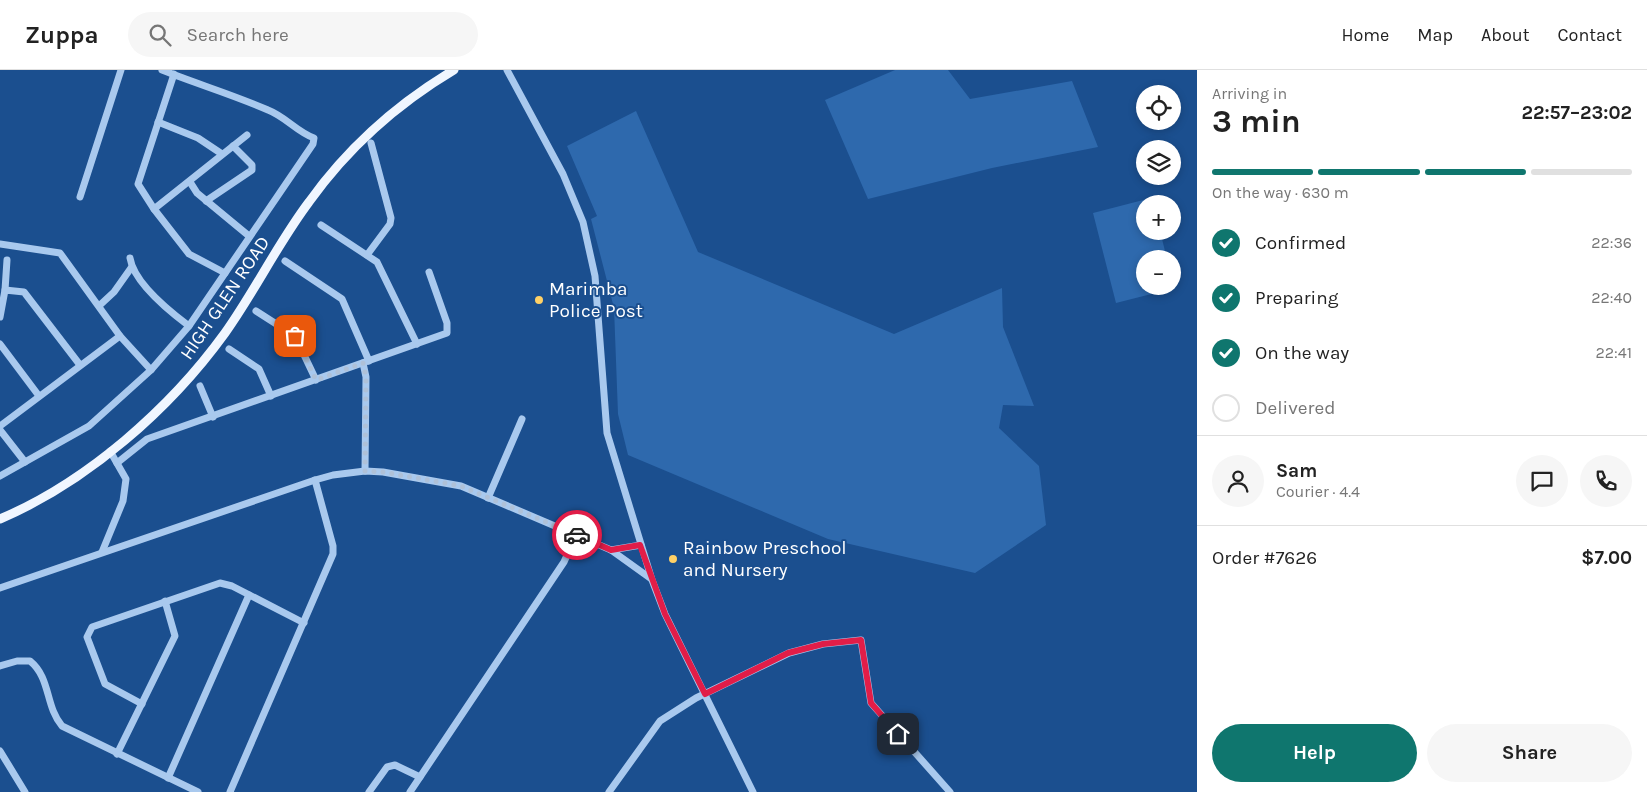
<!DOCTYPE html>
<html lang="en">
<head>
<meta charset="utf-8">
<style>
  :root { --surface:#fff; --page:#f6f6f6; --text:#222; --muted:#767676; --line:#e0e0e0; --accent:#0f766e }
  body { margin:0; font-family:Karla,sans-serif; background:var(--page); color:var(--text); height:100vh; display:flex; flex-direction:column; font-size:19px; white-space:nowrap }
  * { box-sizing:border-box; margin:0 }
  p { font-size:16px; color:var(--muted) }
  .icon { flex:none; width:28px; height:28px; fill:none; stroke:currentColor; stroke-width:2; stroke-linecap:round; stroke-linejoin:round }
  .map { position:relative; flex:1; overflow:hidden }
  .details { display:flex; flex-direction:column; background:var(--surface); width:450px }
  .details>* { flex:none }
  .tools { position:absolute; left:1136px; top:15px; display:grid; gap:10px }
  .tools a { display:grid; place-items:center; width:45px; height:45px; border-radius:50%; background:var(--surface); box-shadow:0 2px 8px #0003; font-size:25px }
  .pin { position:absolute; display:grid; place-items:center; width:42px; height:42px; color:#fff; margin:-21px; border-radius:10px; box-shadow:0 2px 8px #0006 }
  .courier { position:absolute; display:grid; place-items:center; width:50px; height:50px; margin:-25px; border:4px solid #e11d48; border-radius:50%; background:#fff; color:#222; box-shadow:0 1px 6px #0007 }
  .headline em { font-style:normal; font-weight:700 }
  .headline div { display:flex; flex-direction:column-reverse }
  .headline { display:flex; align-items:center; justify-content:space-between; height:85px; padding:0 15px }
  h1 { font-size:32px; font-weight:700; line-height:38px }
  .bar { display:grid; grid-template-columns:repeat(4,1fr); gap:8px 5px; align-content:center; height:60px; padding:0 15px }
  .bar i { height:6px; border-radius:4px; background:var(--line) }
  .bar .on { background:var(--accent) }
  .bar p { grid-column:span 4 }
  .line { display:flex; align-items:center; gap:12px; padding:0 15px; border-top:1px solid var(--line) }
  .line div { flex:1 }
  .round { display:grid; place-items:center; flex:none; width:52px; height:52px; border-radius:26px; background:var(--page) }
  ol { padding:0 15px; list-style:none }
  li { display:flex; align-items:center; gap:15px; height:55px }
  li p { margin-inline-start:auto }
  li .icon { padding:5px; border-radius:50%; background:var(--accent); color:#fff; stroke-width:4 }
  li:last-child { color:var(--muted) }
  li i { width:28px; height:28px; border:2px solid var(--line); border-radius:50% }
  .button { display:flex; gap:10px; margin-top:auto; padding:10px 15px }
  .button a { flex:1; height:58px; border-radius:30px; background:var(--accent); color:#fff; font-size:20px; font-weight:700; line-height:58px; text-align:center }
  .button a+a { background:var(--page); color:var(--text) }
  header { display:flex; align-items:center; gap:30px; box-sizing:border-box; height:70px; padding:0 25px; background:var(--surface); border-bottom:1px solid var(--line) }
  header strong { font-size:24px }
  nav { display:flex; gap:28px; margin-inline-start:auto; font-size:18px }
  .search { width:350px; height:45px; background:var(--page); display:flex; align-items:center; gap:12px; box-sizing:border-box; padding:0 18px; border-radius:28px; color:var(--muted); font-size:19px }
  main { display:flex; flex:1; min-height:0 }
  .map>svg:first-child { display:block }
</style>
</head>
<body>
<header>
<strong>Zuppa</strong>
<div class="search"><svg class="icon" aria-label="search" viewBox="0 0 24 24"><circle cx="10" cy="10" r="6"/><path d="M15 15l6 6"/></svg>Search here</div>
<nav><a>Home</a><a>Map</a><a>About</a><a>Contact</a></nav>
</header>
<main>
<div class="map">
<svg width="1197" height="722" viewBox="0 0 1197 722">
  <rect width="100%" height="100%" fill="#1b4f8f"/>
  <g fill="#2e69ad">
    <path d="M895,0H948L970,29L1072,11L1098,77L992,98L868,129L825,30Z"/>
    <path d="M636,41L698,182L894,264L1002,218L1003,257L1034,336L1003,335L999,358L1039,396L1046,455L975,503L828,469L628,385L618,344L614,238L591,149L597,146L567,76Z"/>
    <path d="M1151,128L1153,134H1145V161H1160L1167,189H1145V216H1172L1173,210L1175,218L1116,233L1093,143Z"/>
  </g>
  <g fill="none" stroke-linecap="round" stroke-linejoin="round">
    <g stroke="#a9c9ee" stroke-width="7">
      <path d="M507,0L563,104L583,152L595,206L607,363L652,510L665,544L753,722"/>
      <path d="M174,4L138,114L154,139L247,65"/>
      <path d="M158,52L198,68L222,84"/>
      <path d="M190,112L197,123L249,166"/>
      <path d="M80,127L121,0"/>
      <path d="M206,131L252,100V95L233,76"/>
      <path d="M154,139L189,184L225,203"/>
      <path d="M321,155L377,192L417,274"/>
      <path d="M0,174L60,183L120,266L151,300"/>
      <path d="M367,185L390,154L391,148L371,73"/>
      <path d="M130,188C134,213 169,241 189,256"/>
      <path d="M285,191L342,229L369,291"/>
      <path d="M5,220L7,190"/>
      <path d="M100,235L114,222L131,198"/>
      <path d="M256,241L295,266L316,310"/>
      <path d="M0,247L5,220L24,222L80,295"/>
      <path d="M0,274L39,326"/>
      <path d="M229,279L259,299L271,326"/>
      <path d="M363,293L366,307L365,401"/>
      <path d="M200,316L213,347"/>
      <path d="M0,356L120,266"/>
      <path d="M0,360L25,392"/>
      <path d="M117,393L147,369L447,263V253L429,202"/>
      <path d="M0,406L89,356L151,300L189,256L313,74L314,68C297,62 286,47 268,40C234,25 197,14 162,0"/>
      <path d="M488,428L522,349"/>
      <path d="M611,480L641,475"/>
      <path d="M102,482L123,431L126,409L110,381"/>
      <path d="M0,518L315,410L333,405L365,401L383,402L461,416L611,480L650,508"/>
      <path d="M0,596L17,591H30C51,608 45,636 62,656L198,722"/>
      <path d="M142,634L105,614L87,567L92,557L220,513L232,516L304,553"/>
      <path d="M0,681L25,722"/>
      <path d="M117,684L175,566L165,531"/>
      <path d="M168,708L249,525"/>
      <path d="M230,722L333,484V476L315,410"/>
      <path d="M369,722L387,697L395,695L420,707"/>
      <path d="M410,722L564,492L576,465"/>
      <path d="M609,722L660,651L696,628L789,583L823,574L861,570L871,633L950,722"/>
    </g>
    <path stroke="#f0f6ff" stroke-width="9" d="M0,449C87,412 170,339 225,263C255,221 278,173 309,132C347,79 397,34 454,0"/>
  </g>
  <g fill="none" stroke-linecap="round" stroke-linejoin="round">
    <path stroke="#afc1d8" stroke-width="5" stroke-dasharray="0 9" d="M295,266L316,310L363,293L366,307L365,401L383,402L461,416L577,465"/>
    <path stroke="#e11d48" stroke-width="6" d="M577,465L611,480L640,475L665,544L705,624L788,583L823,574L861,570L871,633L898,664"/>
  </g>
  <g fill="#ffd166" stroke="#1b4f8f" stroke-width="2">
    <circle cx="539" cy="230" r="5"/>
    <circle cx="673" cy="489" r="5"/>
  </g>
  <g text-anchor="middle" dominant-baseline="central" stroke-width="4" stroke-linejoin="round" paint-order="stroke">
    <g font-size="19" fill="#fff" stroke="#1b4f8f" text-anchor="start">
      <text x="549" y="219">Marimba<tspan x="549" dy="22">Police Post</tspan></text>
      <text x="683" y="478">Rainbow Preschool<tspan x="683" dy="22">and Nursery</tspan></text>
    </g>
    <g font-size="19" fill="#fff" stroke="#1b4f8f">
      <text transform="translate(225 228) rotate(-56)">HIGH GLEN ROAD</text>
    </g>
  </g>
</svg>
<div class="tools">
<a><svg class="icon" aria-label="locate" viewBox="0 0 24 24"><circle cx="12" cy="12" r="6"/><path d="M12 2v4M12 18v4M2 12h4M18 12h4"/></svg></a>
<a><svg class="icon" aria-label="layers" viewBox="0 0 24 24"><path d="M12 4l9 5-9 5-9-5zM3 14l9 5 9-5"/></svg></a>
<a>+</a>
<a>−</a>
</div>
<div class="pin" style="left:295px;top:266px;background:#ea580c"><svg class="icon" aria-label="bag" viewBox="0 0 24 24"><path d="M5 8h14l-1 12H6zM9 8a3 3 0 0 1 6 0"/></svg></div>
<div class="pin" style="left:898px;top:664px;background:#1f2937"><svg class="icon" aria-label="home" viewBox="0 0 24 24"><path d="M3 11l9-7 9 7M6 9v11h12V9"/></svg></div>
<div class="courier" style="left:577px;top:465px"><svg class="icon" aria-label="car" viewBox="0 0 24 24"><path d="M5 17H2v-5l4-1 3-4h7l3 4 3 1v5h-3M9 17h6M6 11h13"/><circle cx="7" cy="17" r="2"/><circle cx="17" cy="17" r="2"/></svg></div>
</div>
<section class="details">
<div class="headline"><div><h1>3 min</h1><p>Arriving in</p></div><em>22:57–23:02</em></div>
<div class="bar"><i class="on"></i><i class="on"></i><i class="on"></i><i></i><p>On the way · 630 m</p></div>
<ol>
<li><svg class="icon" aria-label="check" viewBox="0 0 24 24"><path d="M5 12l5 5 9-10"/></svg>Confirmed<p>22:36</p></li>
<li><svg class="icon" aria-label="check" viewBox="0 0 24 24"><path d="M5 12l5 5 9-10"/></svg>Preparing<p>22:40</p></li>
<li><svg class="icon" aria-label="check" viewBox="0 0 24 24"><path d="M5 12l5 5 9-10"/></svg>On the way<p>22:41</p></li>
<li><i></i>Delivered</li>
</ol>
<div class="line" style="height:90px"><a class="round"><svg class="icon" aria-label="person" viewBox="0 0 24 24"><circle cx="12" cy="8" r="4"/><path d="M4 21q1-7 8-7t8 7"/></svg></a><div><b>Sam</b><p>Courier · 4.4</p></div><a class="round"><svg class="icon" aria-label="chat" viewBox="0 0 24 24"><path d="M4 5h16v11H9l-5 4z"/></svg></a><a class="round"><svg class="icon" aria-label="phone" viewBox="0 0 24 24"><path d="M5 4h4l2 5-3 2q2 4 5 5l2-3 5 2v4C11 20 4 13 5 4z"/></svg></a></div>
<div class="line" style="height:65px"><div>Order #7626</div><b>$7.00</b></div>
<div class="button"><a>Help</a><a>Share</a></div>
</section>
</main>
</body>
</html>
